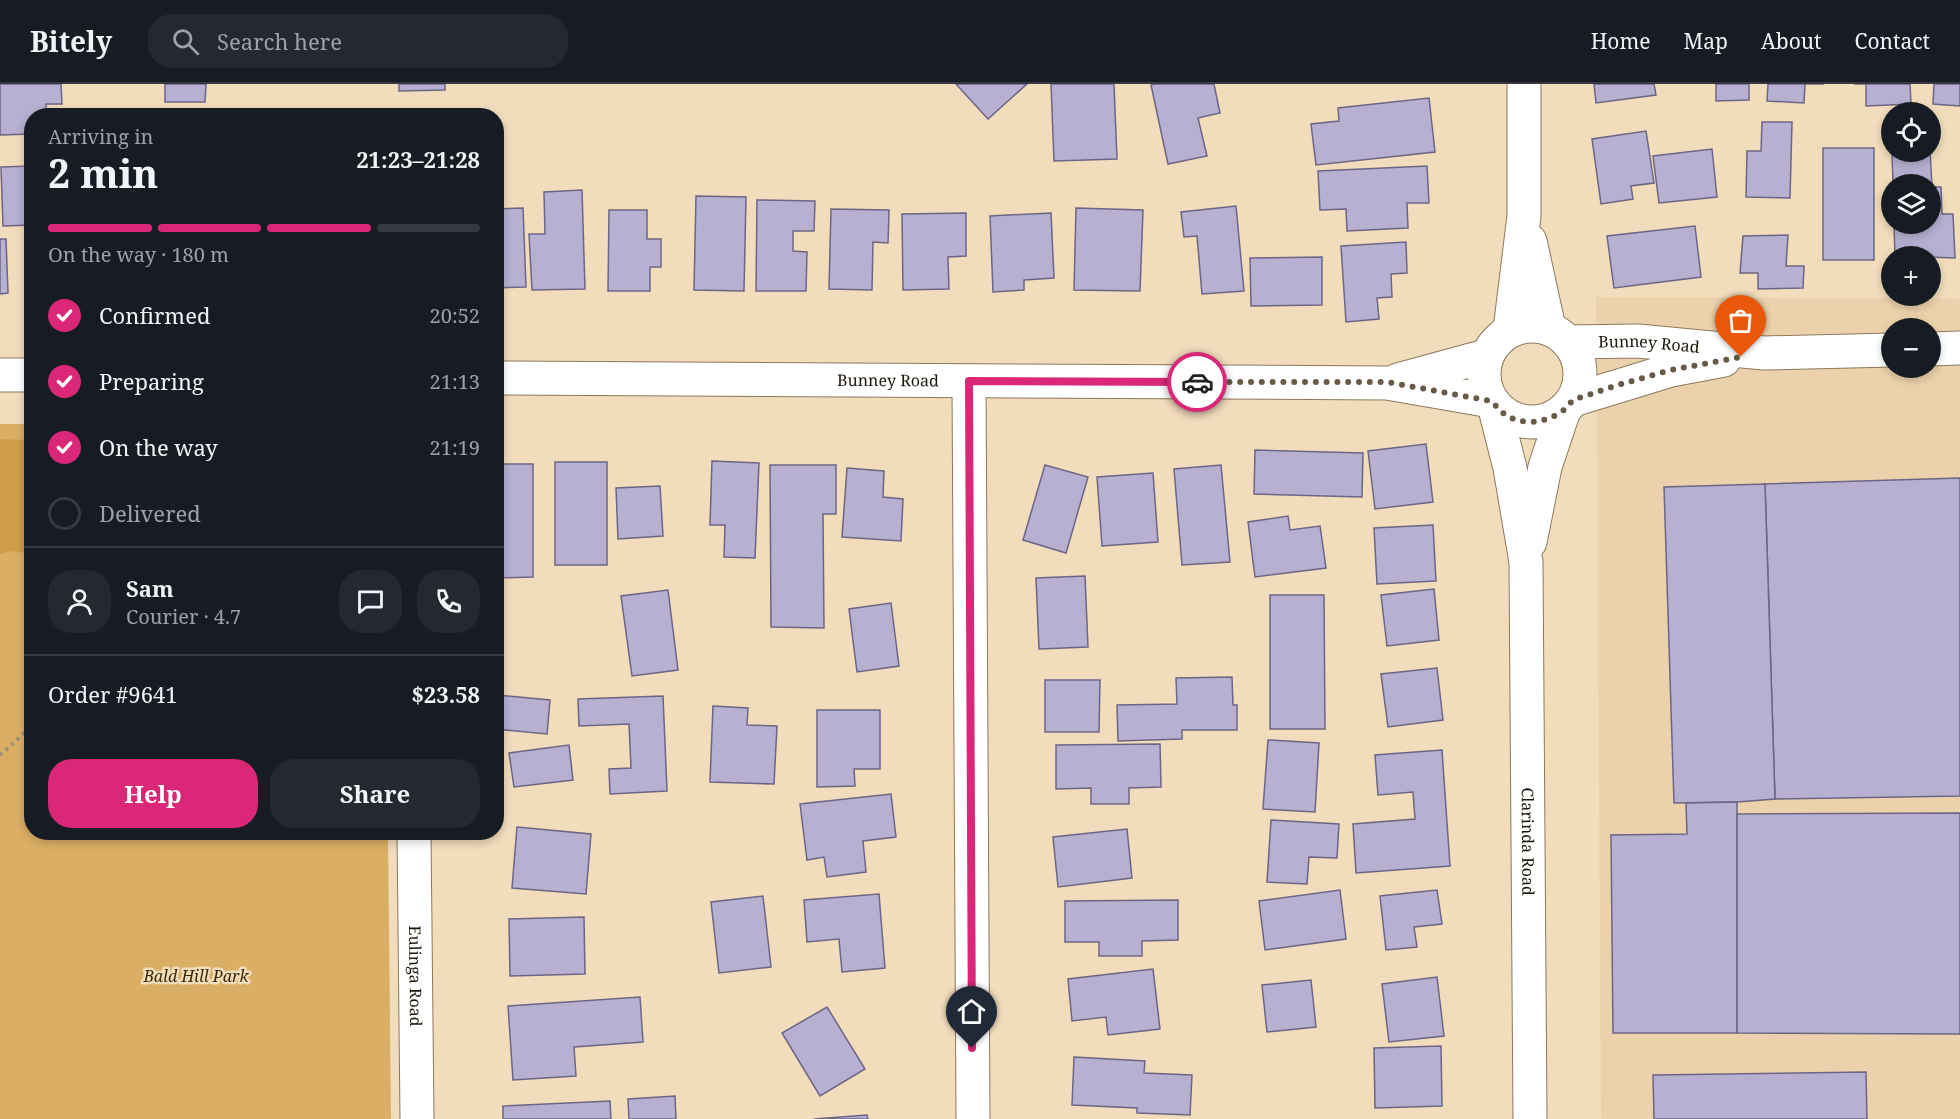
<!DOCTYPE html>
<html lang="en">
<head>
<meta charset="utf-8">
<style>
  :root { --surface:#171b24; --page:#242831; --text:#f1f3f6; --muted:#9ea1a6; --line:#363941; --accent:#db2777 }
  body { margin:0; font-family:"Noto Serif",serif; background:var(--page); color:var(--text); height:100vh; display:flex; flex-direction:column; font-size:22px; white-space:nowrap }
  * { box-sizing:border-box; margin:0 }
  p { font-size:20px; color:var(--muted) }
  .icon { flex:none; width:33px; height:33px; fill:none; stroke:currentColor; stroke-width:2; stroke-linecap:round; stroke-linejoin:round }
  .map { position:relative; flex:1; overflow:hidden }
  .panel { position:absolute; left:24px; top:24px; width:480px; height:732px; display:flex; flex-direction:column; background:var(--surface); border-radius:24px; box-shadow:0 3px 9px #0003 }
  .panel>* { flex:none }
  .buttons { position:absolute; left:1881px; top:18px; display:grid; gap:12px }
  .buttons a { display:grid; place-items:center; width:60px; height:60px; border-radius:50%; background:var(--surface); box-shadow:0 3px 9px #0003; font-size:30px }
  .pin { position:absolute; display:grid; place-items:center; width:51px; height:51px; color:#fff; margin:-62px -26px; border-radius:50% 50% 50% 0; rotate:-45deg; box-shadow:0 0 6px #0007 }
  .pin .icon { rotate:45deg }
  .courier { position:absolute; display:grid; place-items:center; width:60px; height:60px; margin:-30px; border:4px solid #db2777; border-radius:50%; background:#fff; color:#222; box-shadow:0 2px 8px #0007 }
  .summary em { font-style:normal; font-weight:700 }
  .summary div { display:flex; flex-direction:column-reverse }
  .summary { display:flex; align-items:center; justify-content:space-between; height:102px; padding:0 24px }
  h1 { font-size:39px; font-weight:700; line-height:45px }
  .bar { display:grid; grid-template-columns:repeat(4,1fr); gap:9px 6px; align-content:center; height:72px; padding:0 24px }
  .bar i { height:8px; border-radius:4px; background:var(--line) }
  .bar .active { background:var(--accent) }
  .bar p { grid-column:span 4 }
  .line { display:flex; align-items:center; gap:15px; padding:0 24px; border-top:2px solid var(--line) }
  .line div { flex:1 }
  .round { display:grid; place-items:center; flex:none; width:63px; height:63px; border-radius:24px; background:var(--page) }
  ol { padding:0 24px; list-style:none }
  li { display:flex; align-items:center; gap:18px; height:66px }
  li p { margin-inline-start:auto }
  li .icon { padding:6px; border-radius:50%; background:var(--accent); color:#fff; stroke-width:4 }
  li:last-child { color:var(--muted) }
  li i { width:33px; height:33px; border:3px solid var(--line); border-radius:50% }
  .primary-button { display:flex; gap:12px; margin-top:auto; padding:12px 24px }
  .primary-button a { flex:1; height:69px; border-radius:24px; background:var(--accent); color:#fff; font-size:24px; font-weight:700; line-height:69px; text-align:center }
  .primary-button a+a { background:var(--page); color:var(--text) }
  header { display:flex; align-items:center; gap:36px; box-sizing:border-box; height:84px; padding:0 30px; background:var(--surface); border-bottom:2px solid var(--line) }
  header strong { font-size:28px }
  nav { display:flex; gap:33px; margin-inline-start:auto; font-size:21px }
  .search { width:420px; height:54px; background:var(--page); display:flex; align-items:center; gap:15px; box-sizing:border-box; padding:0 21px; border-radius:24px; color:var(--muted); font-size:22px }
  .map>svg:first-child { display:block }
</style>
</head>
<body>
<header>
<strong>Bitely</strong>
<div class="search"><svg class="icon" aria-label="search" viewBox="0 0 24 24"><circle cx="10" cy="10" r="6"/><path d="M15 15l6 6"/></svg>Search here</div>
<nav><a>Home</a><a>Map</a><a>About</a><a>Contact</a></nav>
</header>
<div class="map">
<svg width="1960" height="1035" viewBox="0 0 1960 1035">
  <rect width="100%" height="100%" fill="#f1dcbc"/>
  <path fill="#ebd2ac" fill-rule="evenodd" d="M1596,213L1960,215V1035H1601ZM1892,244H1930V284H1892Z"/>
  <path fill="#dbae65" d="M0,340H31L32,748L388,749L391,1035H0Z"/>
  <path fill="#ce9d4c" d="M0,355L31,356V470L12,467L0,470Z"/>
  <g fill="#b7b0d1" stroke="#6d6584" stroke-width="1.5">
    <path d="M0,0H61L62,20H46V32H32V50L0,51Z"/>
    <path d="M165,0H206L205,18H165Z"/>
    <path d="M399,0H445V6L399,7Z"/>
    <path d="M956,0H1027L988,35Z"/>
    <path d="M1051,0H1114L1117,75L1054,77Z"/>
    <path d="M1155,0H1214L1220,29L1198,34L1207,72L1168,80L1151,1Z"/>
    <path d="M1594,0H1654L1656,11L1596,19Z"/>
    <path d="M1716,0H1749V16L1716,17Z"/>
    <path d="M1768,0H1824H1805L1804,19L1767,17Z"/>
    <path d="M1854,0H1910L1911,20L1866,22V0Z"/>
    <path d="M1934,0H1960V22L1933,20Z"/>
    <path d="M1429,14L1435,68L1316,81L1311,40L1339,37L1338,24Z"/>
    <path d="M1762,38H1792L1790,114L1746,113L1747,67H1761Z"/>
    <path d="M1646,47L1654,99L1631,102L1633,115L1601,120L1592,55Z"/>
    <rect x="1823" y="64" width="51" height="112"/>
    <path d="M1712,65L1717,113L1659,119L1653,72Z"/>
    <path d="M1930,66L1932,103H1941L1942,130H1953L1955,174L1895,172L1894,140H1930V100H1893L1892,68Z"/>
    <path d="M32,82V141L3,142L1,83Z"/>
    <path d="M1427,82L1429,119H1407L1408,144L1347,147L1346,125L1320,126L1318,87Z"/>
    <path d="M582,106L585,205L532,206L529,150H545L544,108Z"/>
    <path d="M696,112L746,113L744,207L694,206Z"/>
    <path d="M757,116L815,117L814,147H793V167L807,168L806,207H756Z"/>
    <path d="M1236,122L1244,207L1202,210L1197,152L1184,153L1181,128Z"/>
    <path d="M523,124L526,203L496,204V125Z"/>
    <path d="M1076,124L1143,126L1140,207L1074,206Z"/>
    <path d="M831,125L889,126L888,159L873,158L872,206L829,205Z"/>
    <path d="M609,126H647V155H661V183H650V207H608Z"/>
    <path d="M966,129V172L948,173L949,205L903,206L902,130Z"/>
    <path d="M1051,129L1054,194L1024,196V206L993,208L990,132Z"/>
    <path d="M1695,142L1701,193L1614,204L1607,152Z"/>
    <path d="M1788,151L1786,182H1804L1803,204L1758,205V189H1740L1743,152Z"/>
    <path d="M0,155H6L8,209L0,210Z"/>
    <path d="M1406,158L1407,189L1391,190L1392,213L1377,214L1379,235L1346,238L1341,162Z"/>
    <path d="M1322,173V221L1251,222L1250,174Z"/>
    <path d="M1426,360L1433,418L1375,425L1368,367Z"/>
    <path d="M1255,366L1363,369L1362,413L1254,410Z"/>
    <path d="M712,377L759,379L755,474L724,473L725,441H710Z"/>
    <rect x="555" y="378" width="52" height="103"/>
    <path d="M496,380H533V493L496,494Z"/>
    <path d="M770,381H836V430H823L824,544L771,543Z"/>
    <path d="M1045,381L1088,393L1066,469L1023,456Z"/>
    <path d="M1221,381L1230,478L1182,481L1174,385Z"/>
    <path d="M847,384L884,387L883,413L903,415L901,457L842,453Z"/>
    <path d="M1153,389L1158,458L1102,462L1097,393Z"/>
    <path d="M1960,394V712L1775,715L1765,400Z"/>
    <path d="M1765,400L1775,715L1737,718L1674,719L1664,403Z"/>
    <path d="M660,402L663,452L618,455L616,404Z"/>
    <path d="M1288,432L1290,446L1320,442L1326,484L1255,493L1248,438Z"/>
    <path d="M1433,441L1436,497L1377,500L1374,444Z"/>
    <path d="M1085,492L1088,563L1039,565L1036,494Z"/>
    <path d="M1434,505L1439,556L1387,562L1381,511Z"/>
    <path d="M668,506L678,586L632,592L621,512Z"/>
    <path d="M1270,511H1324L1325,645H1270Z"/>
    <path d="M891,519L899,582L857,588L849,525Z"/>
    <path d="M1437,584L1443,636L1388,643L1381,590Z"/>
    <path d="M1232,593L1233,621H1237V646H1182V655L1118,657L1117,621L1177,620L1176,594Z"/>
    <path d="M1045,596H1100L1099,648H1045Z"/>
    <path d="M496,611L550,616L547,650L496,645Z"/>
    <path d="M663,612L667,707L610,710L609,685L631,684L629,640L579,642L578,615Z"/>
    <path d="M713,622L748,624L747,641L777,642L774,700L710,698Z"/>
    <path d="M817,626H880V685H854L855,702L817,703Z"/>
    <path d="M1268,656L1319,659L1315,728L1263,725Z"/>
    <path d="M1160,660L1161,703L1129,704V720H1091V704L1056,705V661Z"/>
    <path d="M569,661L573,696L514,703L509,669Z"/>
    <path d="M1442,666L1450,782L1356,789L1353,740L1415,735L1413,708L1378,711L1375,671Z"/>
    <path d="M891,710L896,753L863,757L866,788L827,793L824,773L807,776L800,720Z"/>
    <path d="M1737,718V949H1613L1611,751L1687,750L1686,719Z"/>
    <path d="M1960,729V950L1737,949V730Z"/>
    <path d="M1271,736L1339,740L1337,774L1309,773L1307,800L1267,798Z"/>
    <path d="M517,743L591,750L586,810L512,804Z"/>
    <path d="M1127,745L1132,794L1058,803L1053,753Z"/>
    <path d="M1340,806L1346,855L1265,866L1259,817Z"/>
    <path d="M1437,806L1442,840L1414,843L1417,863L1386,866L1380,812Z"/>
    <path d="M879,810L885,884L842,888L839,855L807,858L804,816Z"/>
    <path d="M763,812L771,883L719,889L711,818Z"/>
    <path d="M1178,816V856L1142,857V872H1099V858H1065V817Z"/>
    <path d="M584,833L585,890L510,892L509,835Z"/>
    <path d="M1153,885L1160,945L1108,951L1106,933L1072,937L1068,895Z"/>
    <path d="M1437,893L1444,952L1389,958L1382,900Z"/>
    <path d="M1311,896L1316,943L1267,948L1262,901Z"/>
    <path d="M640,913L643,958L574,963L576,992L513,996L508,922Z"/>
    <path d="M827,923L865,985L820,1012L782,949Z"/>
    <path d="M1441,962L1442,1022L1375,1024L1374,964Z"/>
    <path d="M1074,973L1145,977L1144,989L1192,991L1190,1031L1137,1029V1024L1072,1021Z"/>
    <path d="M1866,988L1867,1035H1654L1653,991Z"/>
    <path d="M675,1012L676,1035H629L628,1015Z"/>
    <path d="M610,1017L611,1035H503V1022Z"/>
    <path d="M867,1031L868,1035H814Z"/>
  </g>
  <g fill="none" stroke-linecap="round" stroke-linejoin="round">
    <defs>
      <g id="minor">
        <path id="s1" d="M1568,258L1638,257L1764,269L1892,266"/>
        <path d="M1930,265L1960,264"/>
        <path d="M0,291H32"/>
        <path id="s2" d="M496,294L1387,299L1491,317"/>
        <path d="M1398,296L1486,272"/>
        <path d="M969,297L973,1035"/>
        <path d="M1573,316L1671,286L1724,276"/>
        <path id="s3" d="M414,748L417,1035"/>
      </g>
      <g id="major">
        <path d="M1530,157L1549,244"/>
        <circle cx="1532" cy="290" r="48"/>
        <path d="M1510,246L1524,132V0"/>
        <path id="s4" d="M1494,321L1510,384L1526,478L1530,1035"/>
        <path d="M1530,458L1545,383L1564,326"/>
      </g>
    </defs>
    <use href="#minor" stroke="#8c795c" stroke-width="35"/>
    <use href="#major" stroke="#8c795c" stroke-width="35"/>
    <path stroke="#9e8f76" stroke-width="4" stroke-dasharray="3 4.5" stroke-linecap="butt" d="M0,671L32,642"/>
    <use href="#minor" stroke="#fff" stroke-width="33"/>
    <use href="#major" stroke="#fff" stroke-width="33"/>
  </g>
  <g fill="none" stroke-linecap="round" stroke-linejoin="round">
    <path stroke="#675b48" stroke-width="6" stroke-dasharray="0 10.8" d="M1197,298H1387L1491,317L1506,332L1520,337L1536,338L1551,334L1564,326L1573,316L1618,301L1671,286L1741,273"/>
    <path stroke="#db2777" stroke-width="8" d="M972,964L969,297L1197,298"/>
  </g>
  <g text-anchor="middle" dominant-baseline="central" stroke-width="5" stroke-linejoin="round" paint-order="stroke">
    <g font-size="16" fill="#1d160a" stroke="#f1dcbc">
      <text stroke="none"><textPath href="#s1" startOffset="81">Bunney Road</textPath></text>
      <text stroke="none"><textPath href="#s2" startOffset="392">Bunney Road</textPath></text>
      <text stroke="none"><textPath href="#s4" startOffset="440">Clarinda Road</textPath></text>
      <text stroke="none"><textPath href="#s3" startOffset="144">Eulinga Road</textPath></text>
    </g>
    <g font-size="16" font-style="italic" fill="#3b2703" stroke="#f1dcbc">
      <text x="196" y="892">Bald Hill Park</text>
    </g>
  </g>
</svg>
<div class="buttons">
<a><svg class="icon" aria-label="locate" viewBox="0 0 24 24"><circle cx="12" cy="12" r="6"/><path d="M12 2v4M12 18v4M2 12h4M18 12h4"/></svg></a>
<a><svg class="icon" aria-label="layers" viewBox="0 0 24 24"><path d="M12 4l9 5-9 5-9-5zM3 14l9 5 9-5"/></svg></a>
<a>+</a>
<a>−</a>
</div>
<div class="pin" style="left:1741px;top:273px;background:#ea580c"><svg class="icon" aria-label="bag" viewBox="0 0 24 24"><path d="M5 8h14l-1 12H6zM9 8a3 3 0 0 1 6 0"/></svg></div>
<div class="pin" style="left:972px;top:964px;background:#1f2937"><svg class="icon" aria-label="home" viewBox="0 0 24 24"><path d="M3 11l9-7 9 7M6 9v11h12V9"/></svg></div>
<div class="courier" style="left:1197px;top:298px"><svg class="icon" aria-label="car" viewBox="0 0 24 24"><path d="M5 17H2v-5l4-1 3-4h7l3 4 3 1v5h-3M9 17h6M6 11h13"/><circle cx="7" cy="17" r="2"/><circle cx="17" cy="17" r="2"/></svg></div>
<section class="panel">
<div class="summary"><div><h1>2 min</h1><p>Arriving in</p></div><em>21:23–21:28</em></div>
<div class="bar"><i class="active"></i><i class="active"></i><i class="active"></i><i></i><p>On the way · 180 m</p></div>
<ol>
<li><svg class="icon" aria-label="check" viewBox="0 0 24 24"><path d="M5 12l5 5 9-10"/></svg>Confirmed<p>20:52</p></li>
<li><svg class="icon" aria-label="check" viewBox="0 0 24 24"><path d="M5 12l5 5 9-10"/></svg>Preparing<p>21:13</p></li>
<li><svg class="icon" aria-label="check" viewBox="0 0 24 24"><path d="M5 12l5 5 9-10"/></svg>On the way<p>21:19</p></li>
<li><i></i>Delivered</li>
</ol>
<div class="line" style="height:108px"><a class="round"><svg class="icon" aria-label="person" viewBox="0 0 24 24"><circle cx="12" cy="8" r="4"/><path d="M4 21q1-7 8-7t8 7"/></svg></a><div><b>Sam</b><p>Courier · 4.7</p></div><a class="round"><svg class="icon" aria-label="chat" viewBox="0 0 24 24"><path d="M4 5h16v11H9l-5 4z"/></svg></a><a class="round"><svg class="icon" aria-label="phone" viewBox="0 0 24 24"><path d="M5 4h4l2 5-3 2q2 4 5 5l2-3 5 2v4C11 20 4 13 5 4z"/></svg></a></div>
<div class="line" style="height:78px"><div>Order #9641</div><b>$23.58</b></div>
<div class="primary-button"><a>Help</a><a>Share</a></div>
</section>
</div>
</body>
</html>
